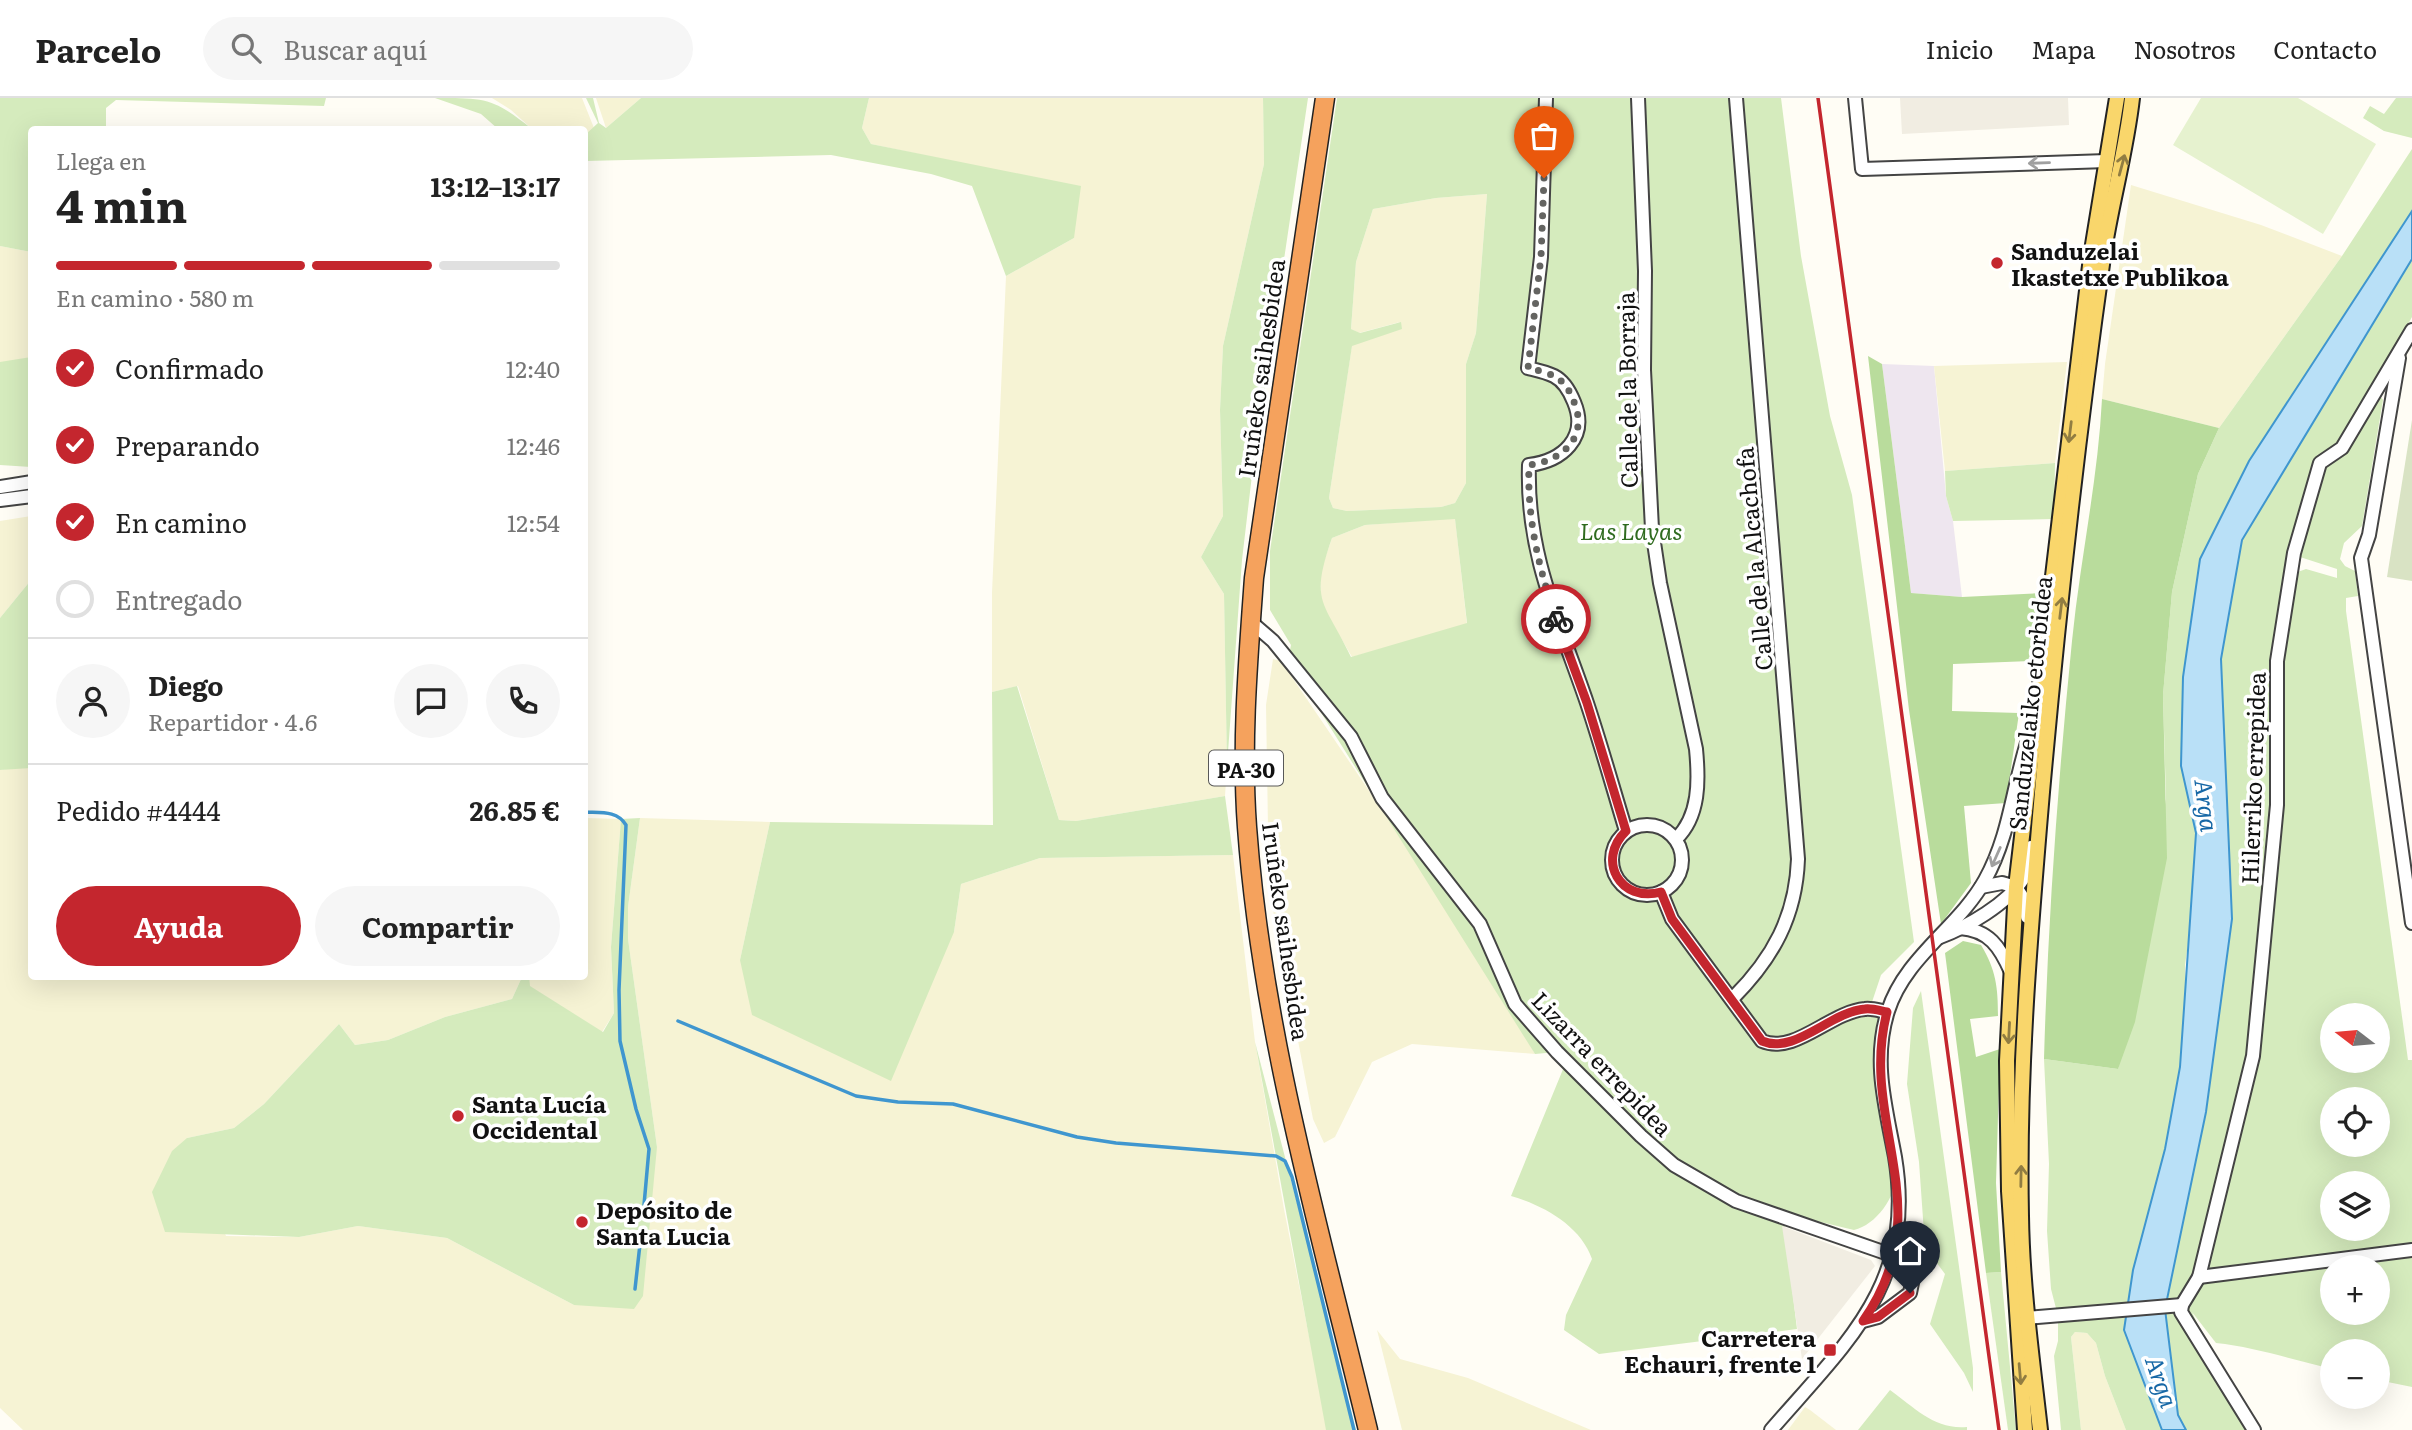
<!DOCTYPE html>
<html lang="es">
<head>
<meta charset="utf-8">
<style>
  :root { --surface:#fff; --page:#f6f6f6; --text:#222; --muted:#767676; --line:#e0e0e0; --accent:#c4262e }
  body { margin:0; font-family:Literata,serif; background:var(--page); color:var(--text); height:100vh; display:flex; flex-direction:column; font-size:26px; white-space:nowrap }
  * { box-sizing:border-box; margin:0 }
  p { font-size:23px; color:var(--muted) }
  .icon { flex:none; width:38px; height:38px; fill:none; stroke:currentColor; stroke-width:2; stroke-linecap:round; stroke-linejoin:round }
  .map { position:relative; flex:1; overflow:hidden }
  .drawer { position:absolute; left:28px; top:28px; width:560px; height:854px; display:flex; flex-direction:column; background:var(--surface); border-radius:7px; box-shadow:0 7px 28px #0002 }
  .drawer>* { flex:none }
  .needle { width:46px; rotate:286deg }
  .fabs { position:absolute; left:2320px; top:905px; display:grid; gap:14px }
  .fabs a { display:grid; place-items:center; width:70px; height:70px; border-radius:50%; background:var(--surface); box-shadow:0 7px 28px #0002; font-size:35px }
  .pin { position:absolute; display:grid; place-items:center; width:60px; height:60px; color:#fff; margin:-72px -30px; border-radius:50% 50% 50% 0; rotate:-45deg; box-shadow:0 0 7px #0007 }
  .pin .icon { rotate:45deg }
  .courier { position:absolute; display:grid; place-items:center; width:70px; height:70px; margin:-35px; border:5px solid #c4262e; border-radius:50%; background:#fff; color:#222; box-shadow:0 2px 9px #0007 }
  .overview em { font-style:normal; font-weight:700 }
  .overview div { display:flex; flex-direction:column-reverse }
  .overview { display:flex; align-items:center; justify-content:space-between; height:119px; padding:0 28px }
  h1 { font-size:46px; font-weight:700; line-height:52px }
  .bar { display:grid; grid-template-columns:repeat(4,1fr); gap:10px 7px; align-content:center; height:84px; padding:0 28px }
  .bar i { height:9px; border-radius:5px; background:var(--line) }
  .bar .active { background:var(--accent) }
  .bar p { grid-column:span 4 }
  .line { display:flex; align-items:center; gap:18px; padding:0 28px; border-top:2px solid var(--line) }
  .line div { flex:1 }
  .round { display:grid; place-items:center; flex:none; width:74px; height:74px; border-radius:37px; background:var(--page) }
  ol { padding:0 28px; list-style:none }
  li { display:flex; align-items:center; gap:21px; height:77px }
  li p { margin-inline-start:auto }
  li .icon { padding:7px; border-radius:50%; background:var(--accent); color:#fff; stroke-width:4 }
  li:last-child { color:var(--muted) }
  li i { width:38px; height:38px; border:4px solid var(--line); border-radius:50% }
  .cta { display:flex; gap:14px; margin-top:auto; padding:14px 28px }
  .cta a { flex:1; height:80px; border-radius:42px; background:var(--accent); color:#fff; font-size:28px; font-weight:700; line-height:80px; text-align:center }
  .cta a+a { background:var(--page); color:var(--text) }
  header { display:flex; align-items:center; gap:42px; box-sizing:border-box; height:98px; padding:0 35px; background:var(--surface); border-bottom:2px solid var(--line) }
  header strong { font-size:33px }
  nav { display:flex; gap:38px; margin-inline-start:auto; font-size:24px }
  .search { width:490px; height:63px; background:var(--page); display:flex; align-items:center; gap:18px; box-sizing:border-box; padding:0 24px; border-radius:38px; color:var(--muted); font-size:26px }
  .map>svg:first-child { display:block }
</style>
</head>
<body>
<header>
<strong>Parcelo</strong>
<div class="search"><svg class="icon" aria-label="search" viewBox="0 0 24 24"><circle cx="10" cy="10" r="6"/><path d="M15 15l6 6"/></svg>Buscar aquí</div>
<nav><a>Inicio</a><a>Mapa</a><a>Nosotros</a><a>Contacto</a></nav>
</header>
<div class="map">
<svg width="2412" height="1332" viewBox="0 0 2412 1332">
  <rect width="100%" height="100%" fill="#fffdf5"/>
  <path fill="#eee6ef" d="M1882,266L1934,268L1946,398L1953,423L1962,499L1911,495Z"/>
  <g fill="#f6f3d4">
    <path d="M492,0H582L594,30L585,38L584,32L532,31L511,12Z"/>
    <path d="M596,0H641L606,30Z"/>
    <path d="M869,0H1263L1264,66L1223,248L1220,312L1223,418L1201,459L1224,496L1227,668L1225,698L1076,723L1059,722L1018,588L992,594V495L1006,178L1074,140L994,72L871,46L862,30Z"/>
    <path d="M2131,87L2261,127L2342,158L2219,330L2102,301L2105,266Z"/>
    <path d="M1487,96L1476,235L1466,266V385L1455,405L1441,409L1347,413L1333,410L1329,400L1352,247L1400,224L1359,235L1351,231L1356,164L1373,111L1436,100Z"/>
    <path d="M0,148L31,154V259L9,264H0Z"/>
    <path d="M2067,264L2055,365L1945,373L1934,268Z"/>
    <path d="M31,418V482L0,520V423Z"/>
    <path d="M1455,420L1467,527L1352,559L1321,506L1320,475L1332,440L1365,427Z"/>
    <path d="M1273,561L1281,563L1467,837L1535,956L1412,946L1372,964L1335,1039L1324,1045L1313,1021L1269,791L1266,607Z"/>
    <path d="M25,668L31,670L32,878L522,879L512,901L445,919L388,942L355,947L339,926L264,1006L234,1030L187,1040L226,1138L299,1139L358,1128L447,1140L574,1207L657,1049L628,841V809L640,720L770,724L740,862L954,834L961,786L1040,760L1233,757L1255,944L1284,1111L1310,1243L1332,1332H23L0,1310V672Z"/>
    <path d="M585,720L621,721L611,849L614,915L602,934L529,888V879L584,878Z"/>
    <path d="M1377,1232L1400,1261L1468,1280L1591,1332H1402Z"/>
    <path d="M2075,1234L2087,1235L2096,1245L2105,1278L2126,1332H2081L2071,1239Z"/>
    <path d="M1805,1309L1810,1312L1836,1332H1788Z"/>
  </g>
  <g fill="#d5ebbd" fill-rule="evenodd">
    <path d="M0,0H326L324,8L116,2L106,10V31L32,32L31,154L0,148Z"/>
    <path d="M435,0C487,0 493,0 532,31H498L481,16Z"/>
    <path d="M586,0H593L599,25L606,30L641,0H869L862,30L871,46L1081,88L1074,140L1006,178L972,88L931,76L831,57L585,63V37L598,25Z"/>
    <path d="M1263,0H1308L1252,377L1242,462L1227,668L1224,496L1201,459L1223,418L1220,312L1223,248L1264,66Z"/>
    <path d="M1337,0H1781L1801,158L1830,318L1852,397L1914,844L1881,877L1867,919L1887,914C1885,937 1879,962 1881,984C1882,1014 1897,1045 1897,1075C1896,1099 1876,1127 1854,1132L1783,1115L1797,1231L1599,1256L1564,1232L1566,1217L1592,1161C1581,1128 1543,1107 1511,1098L1566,964L1557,954L1535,956L1288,562L1291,547L1270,512V453ZM1487,96L1476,235L1466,266V385L1455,405L1441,409L1347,413L1333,410L1329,400L1352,248L1402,231L1401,224L1360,235L1351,231L1356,164L1373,111L1436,100ZM1455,421L1467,525L1351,559C1324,502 1309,506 1332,440L1365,427Z"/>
    <path d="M2396,0H2412V40L2384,33L2363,20L2370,8L2384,16Z"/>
    <path d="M2412,51V113L2249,363L2200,461L2181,668L2196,735L2192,817L2185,867L2186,902L2180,969L2165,1051L2152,1301L2162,1332H2126L2105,1278L2096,1245L2087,1235L2075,1234L2071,1239L2081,1332H2061L2054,1258L2058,1243V1218L2051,1191L2047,1133L2049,1066L2044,961L2118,971L2166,701L2163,597L2172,494L2198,376L2219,330L2342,158Z"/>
    <path d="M2412,161V219L2339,348C2333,353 2325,353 2320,358C2298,383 2282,518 2276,555L2282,562L2295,475L2306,471L2337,480V471L2300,459L2313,396L2322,370L2328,363L2344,354L2375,301L2380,298L2383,302L2362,428L2344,445L2340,461L2345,468L2355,473L2358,498L2346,500V513L2408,962H2412V1289L2378,1282V1253H2333V1271C2293,1262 2255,1249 2216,1245L2192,1214L2247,1332H2186L2178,1317L2165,1211L2206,1014L2232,822L2221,561L2242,441ZM2333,917H2378V962H2333ZM2258,954L2213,1126L2212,1127L2251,965ZM2333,1001H2378V1046H2333ZM2333,1085H2378V1130H2333ZM2333,1169H2378V1214H2333Z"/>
    <path d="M31,259V369L0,367V264Z"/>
    <path d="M2055,365L2054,421L1953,423L1946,398L1945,373Z"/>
    <path d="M31,482V670L0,672V520Z"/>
    <path d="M1017,588L1059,722L1076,723L1225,698L1233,757L1040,760L961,786L954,834L891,983L752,917L740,862L770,724L993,727L992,594Z"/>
    <path d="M640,720L628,809V841L657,1049L643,1198L634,1211L574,1207L447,1140L358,1128L299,1139L165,1134L152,1094L172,1053L187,1040L234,1030L264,1006L339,926L355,947L388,942L445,919L512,901L522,879L529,878L530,888L603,934L614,915L611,849L621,721Z"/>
    <path d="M1921,893L1973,1270V1294L1964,1275L1930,1226L1945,1176L1925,1149L1919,1064L1907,986L1913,910Z"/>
    <path d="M1255,944L1356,1332H1326Z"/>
    <path d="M2001,1174L2016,1332H2008L1986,1175Z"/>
    <path d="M1890,1292C1915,1310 1935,1332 1967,1329V1332H1858Z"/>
  </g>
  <g fill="#b9dc9c">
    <path d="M1868,258L1882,266L1911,495L1962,499L2043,495L2031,563L1953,566L1952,613L2019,615L2006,705L1964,708L1971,785L1941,826L1909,612Z"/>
    <path d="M2102,301L2219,330L2198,376L2172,494L2163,597L2167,760L2135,924L2118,971L2044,961C2048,821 2058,682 2072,543C2080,462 2098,382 2102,301Z"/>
    <path d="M1963,843L1981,847C1996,872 1998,889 1998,918L1970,921L1976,959L2000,951L1996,1085L2001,1174L1986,1175L1945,855Z"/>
  </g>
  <path fill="#d9e3c4" d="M2412,322V483L2387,479Z"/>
  <path fill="#e6f2cf" d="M2201,0H2298L2376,46L2323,136L2173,47Z"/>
  <g fill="#f1ede2">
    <path d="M1900,0H2068L2069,27L1902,36Z"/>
    <path d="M1782,1128L1871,1162L1875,1168L1802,1261Z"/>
  </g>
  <path fill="#b9e0f7" stroke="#3f96cf" stroke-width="2" d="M2412,113V161L2242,442L2221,561L2232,821L2206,1014L2165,1211L2178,1317L2186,1332H2162L2124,1232L2133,1172L2165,1051L2180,969L2196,735L2181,668L2183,579L2200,461L2249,363Z"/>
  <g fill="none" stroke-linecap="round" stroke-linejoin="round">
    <g stroke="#3f96cf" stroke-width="3.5">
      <path d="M584,714C600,715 617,712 626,727L619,892L620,943L636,1011L649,1051L644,1107"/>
      <path d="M678,923L856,998L898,1004L953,1006L1077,1039L1116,1045L1276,1058L1285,1063L1292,1079L1354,1332"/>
      <path d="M635,1191L641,1137"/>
    </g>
    <defs>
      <g id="minor">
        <path d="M1546,0L1541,159L1528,270C1536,272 1546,274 1554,278C1564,283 1570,294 1574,304C1589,340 1562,363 1529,367C1526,456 1559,523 1587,605C1601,647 1613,690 1626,733"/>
        <path d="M1638,0L1645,173L1644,272L1652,431L1660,485L1696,651C1699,682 1700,718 1676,741"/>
        <path d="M1855,0L1862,71L2107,63"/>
        <path d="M2399,260L2369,437L2361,460L2412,825"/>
        <path d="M0,389L32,384"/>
        <path d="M0,402L32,398"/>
        <path d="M1251,524L1273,543L1351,639L1382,700L1480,826L1515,906L1557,954L1641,1038L1674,1067L1736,1103L1906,1162L1914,1175L1910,1195L1878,1219L1863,1223"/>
        <circle cx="1647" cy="762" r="35"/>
        <path d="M1981,789L2002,785L2016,789L2027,806V819"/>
        <path d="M1661,794L1672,821L1762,943C1795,957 1830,914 1865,911C1872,910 1881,913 1887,914"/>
        <path d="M1960,830C1989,832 2000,849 2011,874"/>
        <path d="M1940,839C1967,829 2007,806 2023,781C2029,772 2030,760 2031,749"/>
        <path d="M1733,900C1773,860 1796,818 1798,761L1736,0"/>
        <path d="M2199,1179L2412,1152"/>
        <path d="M2027,1220L2182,1207"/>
        <path d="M1771,1332C1847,1244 1916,1186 1895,1059C1886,1010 1872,963 1888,913C1905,859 1959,829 1985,782C2012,734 2013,680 2032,630"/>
        <path d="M2254,1332L2181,1214L2182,1207L2199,1179L2253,958L2277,707V563L2294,455L2320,365L2342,350L2412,232"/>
      </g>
      <g id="major">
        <path d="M2025,1332L2009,1093L2007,963L2016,789L2091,159L2117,0"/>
        <path d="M2040,1332C2032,1261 2022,1189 2021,1118C2018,976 2030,835 2042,694C2058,515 2078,336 2103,159C2111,105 2126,54 2132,0"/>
      </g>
      <path id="highway" d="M1325,0L1254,480C1248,562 1241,647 1247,729C1262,934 1320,1133 1368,1332"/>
    </defs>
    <use href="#minor" stroke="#444" stroke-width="16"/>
    <use href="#major" stroke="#222" stroke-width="18"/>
    <use href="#highway" stroke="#222" stroke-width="21"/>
    <use href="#minor" stroke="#fff" stroke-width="12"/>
    <use href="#major" stroke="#f9d66b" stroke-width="14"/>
    <use href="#highway" stroke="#f5a25d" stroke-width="18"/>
    <path stroke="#c4262e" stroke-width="3.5" d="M1818,0L1999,1332"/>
  </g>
  <defs><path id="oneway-shaft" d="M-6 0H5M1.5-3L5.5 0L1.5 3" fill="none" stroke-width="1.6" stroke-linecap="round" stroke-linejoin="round" transform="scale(1.75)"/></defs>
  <g stroke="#a0a0a0">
    <use href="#oneway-shaft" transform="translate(2039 65) rotate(178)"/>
    <use href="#oneway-shaft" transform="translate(1996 759) rotate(114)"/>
  </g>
  <g stroke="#917d42">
    <use href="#oneway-shaft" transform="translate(2122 67) rotate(-75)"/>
    <use href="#oneway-shaft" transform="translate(2070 334) rotate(97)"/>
    <use href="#oneway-shaft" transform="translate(2061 510) rotate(-83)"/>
    <use href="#oneway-shaft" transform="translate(2009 935) rotate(93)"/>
    <use href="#oneway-shaft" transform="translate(2021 1078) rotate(-89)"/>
    <use href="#oneway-shaft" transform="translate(2020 1276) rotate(85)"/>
  </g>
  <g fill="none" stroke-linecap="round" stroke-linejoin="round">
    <path stroke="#646461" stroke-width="7" stroke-dasharray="0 12.6" d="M1544,80L1541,159L1528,270C1536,272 1546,274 1554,278C1564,283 1570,293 1574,304C1589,339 1562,363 1529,367C1527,422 1539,470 1556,521"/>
    <path stroke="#c4262e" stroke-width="9" d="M1556,521L1587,605L1626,733C1596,762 1620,805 1661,794L1672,821L1762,943C1795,957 1830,914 1865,911C1872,910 1881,913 1887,914C1858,1025 1942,1111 1863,1223L1878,1219L1910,1195"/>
  </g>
  <g fill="#c4262e" stroke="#fff" stroke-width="2.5">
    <circle cx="1997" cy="165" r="7"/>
    <circle cx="458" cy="1018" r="7"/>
    <circle cx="582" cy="1124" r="7"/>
    <rect x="1823" y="1245" width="14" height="14" rx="3.5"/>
  </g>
  <g text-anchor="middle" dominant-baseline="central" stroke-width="7" stroke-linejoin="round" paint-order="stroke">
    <rect fill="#fff" stroke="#585858" stroke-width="2" x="1209" y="652.5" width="74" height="35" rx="5"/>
    <g font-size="21" font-weight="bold" fill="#111">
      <text x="1246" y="670">PA-30</text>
    </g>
    <g font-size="23" font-weight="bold" fill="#111" stroke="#fff" text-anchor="start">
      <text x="2011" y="152">Sanduzelai<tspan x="2011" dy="26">Ikastetxe Publikoa</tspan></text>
      <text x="472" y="1005">Santa Lucía<tspan x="472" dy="26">Occidental</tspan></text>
      <text x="596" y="1111">Depósito de<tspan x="596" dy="26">Santa Lucia</tspan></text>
      <text x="1816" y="1239" text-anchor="end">Carretera<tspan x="1816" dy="26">Echauri, frente 1</tspan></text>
    </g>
    <g font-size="23" fill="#111" stroke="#fff">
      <text transform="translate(1260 270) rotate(-82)">Iruñeko saihesbidea</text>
      <text transform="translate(1626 292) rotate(-91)">Calle de la Borraja</text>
      <text transform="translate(1753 461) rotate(-95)">Calle de la Alcachofa</text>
      <text transform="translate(2029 605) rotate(-84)">Sanduzelaiko etorbidea</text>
      <text transform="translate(2252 680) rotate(-88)">Hilerriko errepidea</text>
      <text transform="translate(1287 833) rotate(82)">Iruñeko saihesbidea</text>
      <text transform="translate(1603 965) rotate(46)">Lizarra errepidea</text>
    </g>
    <g font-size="23" font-style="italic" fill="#2f6b1f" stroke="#fff">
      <text x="1631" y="432">Las Layas</text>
    </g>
    <g font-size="24" font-style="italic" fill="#1768a6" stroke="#fff">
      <text transform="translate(2208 707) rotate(83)">Arga</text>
      <text transform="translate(2163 1283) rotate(71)">Arga</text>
    </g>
  </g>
</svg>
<div class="fabs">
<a><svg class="needle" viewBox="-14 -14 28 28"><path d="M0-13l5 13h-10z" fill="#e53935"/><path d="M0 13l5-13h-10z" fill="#767676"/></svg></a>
<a><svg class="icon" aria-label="locate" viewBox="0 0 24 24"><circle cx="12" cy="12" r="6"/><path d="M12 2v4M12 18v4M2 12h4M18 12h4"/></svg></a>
<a><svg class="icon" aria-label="layers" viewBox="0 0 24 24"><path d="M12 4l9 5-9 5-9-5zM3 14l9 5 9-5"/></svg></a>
<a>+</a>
<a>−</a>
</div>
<div class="pin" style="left:1544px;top:80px;background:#ea580c"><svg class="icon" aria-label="bag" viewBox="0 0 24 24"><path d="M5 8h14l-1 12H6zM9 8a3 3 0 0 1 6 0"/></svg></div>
<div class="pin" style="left:1910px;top:1195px;background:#1f2937"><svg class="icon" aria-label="home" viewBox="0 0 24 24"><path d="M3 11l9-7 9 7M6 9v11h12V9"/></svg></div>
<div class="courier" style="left:1556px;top:521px"><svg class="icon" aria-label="bike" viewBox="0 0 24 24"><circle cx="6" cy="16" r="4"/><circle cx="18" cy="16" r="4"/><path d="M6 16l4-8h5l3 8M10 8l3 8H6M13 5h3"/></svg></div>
<section class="drawer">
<div class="overview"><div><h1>4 min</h1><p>Llega en</p></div><em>13:12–13:17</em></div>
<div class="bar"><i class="active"></i><i class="active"></i><i class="active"></i><i></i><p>En camino · 580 m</p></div>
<ol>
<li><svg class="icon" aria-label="check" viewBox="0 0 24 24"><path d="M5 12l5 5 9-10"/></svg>Confirmado<p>12:40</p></li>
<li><svg class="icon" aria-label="check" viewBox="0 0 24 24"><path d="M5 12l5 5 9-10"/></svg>Preparando<p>12:46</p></li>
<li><svg class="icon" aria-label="check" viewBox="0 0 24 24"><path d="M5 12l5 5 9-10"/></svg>En camino<p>12:54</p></li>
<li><i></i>Entregado</li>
</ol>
<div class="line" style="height:126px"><a class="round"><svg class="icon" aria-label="person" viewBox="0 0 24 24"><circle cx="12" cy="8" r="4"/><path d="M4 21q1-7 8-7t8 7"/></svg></a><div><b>Diego</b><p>Repartidor · 4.6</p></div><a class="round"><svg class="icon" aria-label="chat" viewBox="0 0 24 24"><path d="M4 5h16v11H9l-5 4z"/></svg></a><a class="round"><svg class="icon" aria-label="phone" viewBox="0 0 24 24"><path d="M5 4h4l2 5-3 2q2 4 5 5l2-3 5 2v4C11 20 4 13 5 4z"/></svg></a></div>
<div class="line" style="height:91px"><div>Pedido #4444</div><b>26.85 €</b></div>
<div class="cta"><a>Ayuda</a><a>Compartir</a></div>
</section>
</div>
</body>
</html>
